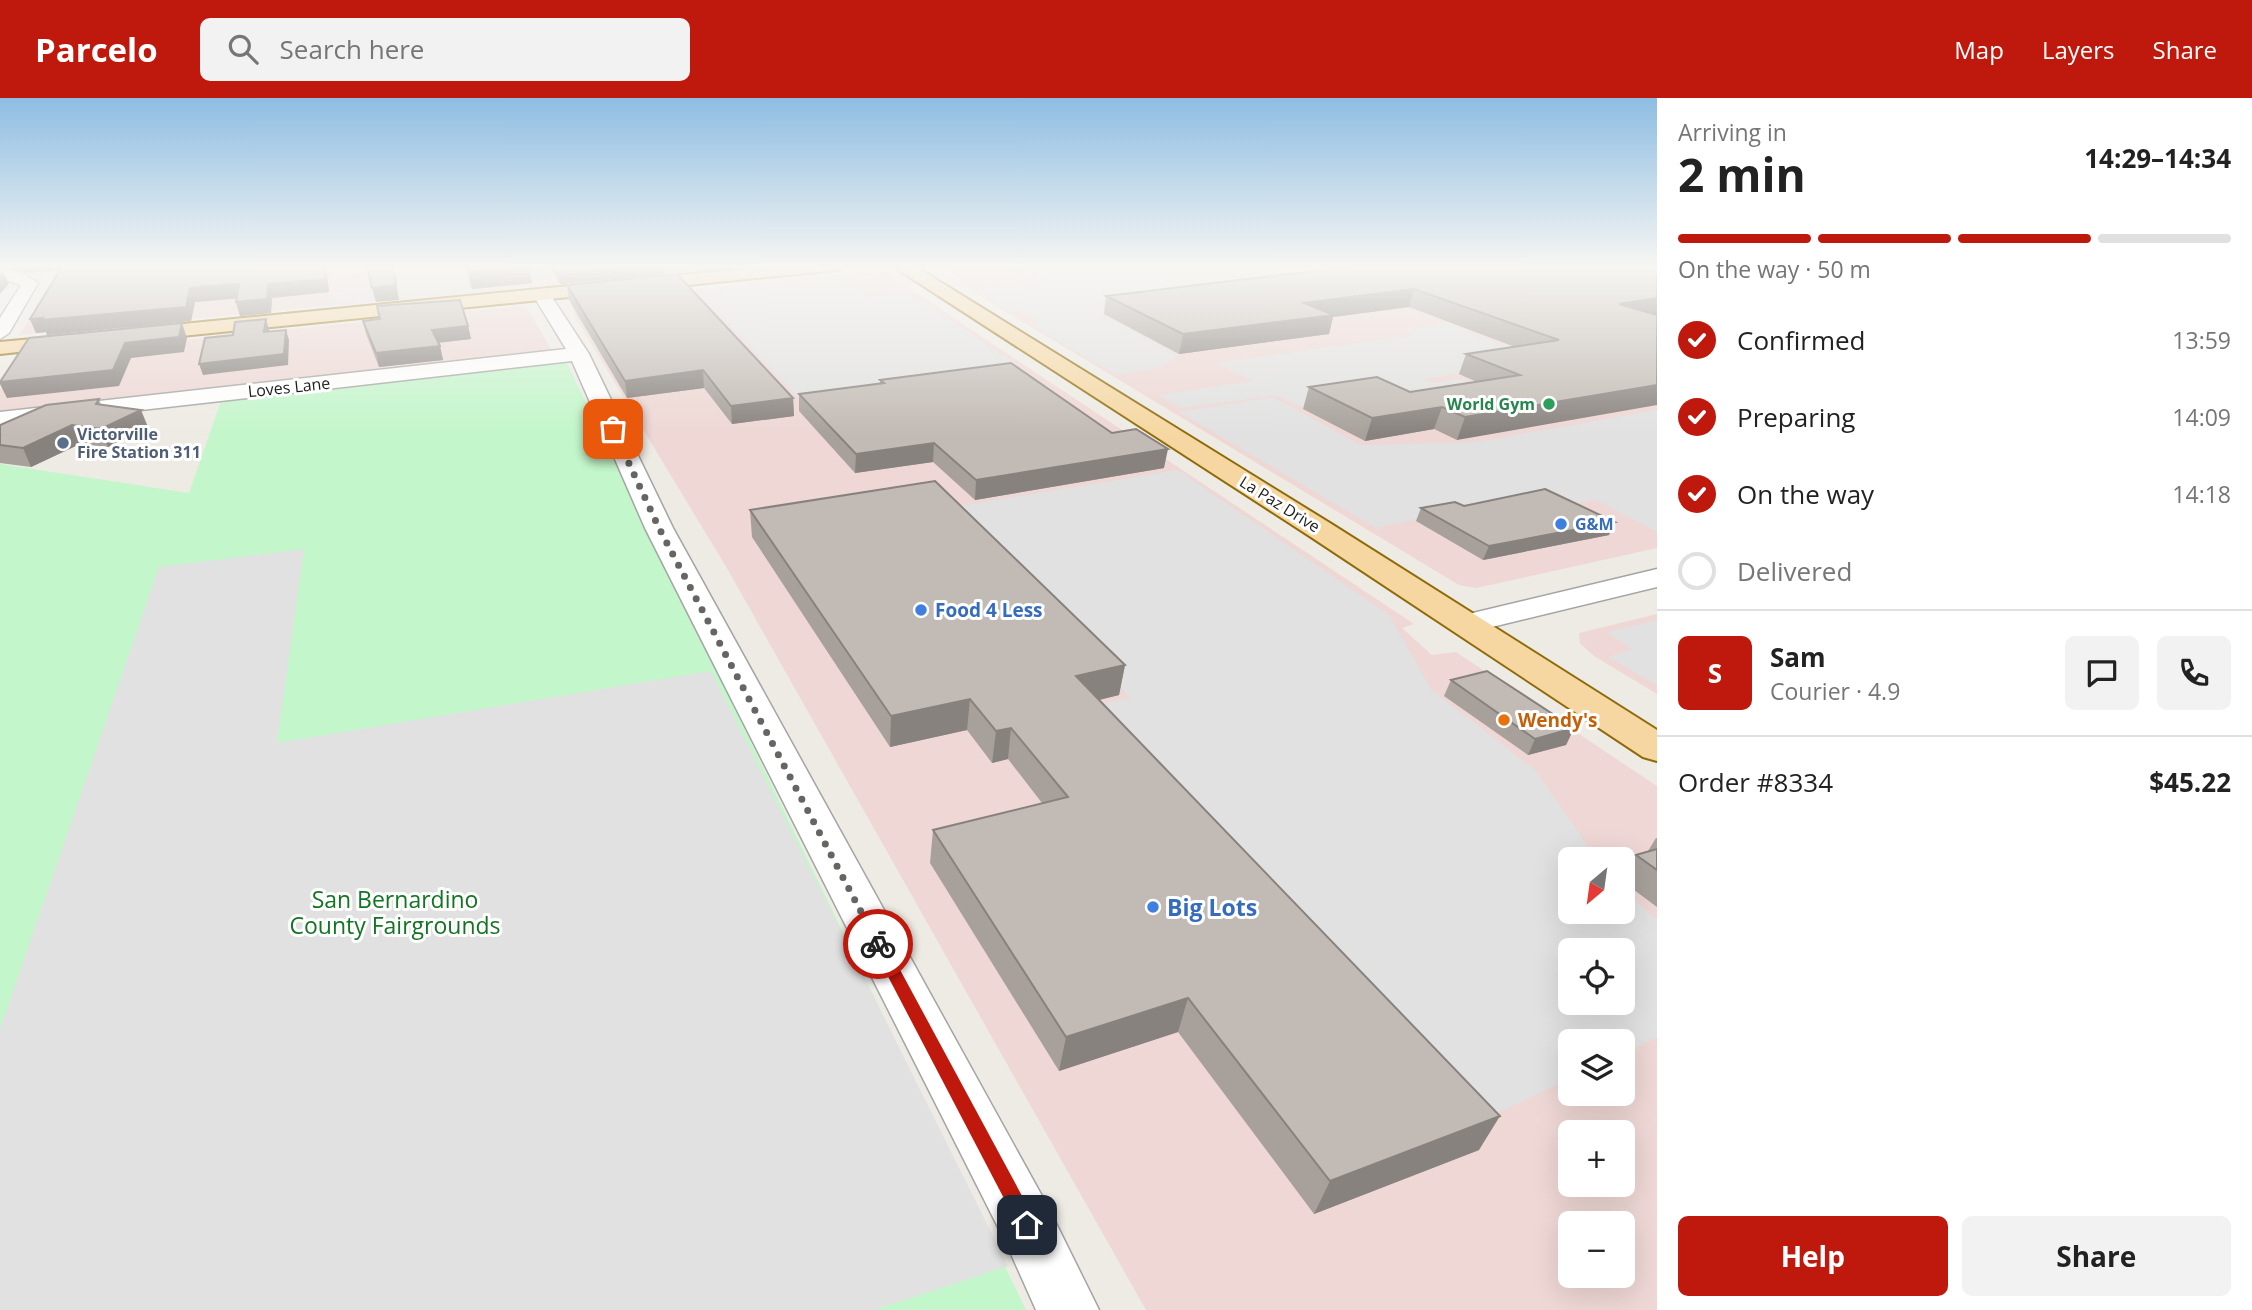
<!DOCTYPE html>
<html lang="en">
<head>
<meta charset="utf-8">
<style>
  :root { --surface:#fff; --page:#f2f2f2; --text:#222; --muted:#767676; --line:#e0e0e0; --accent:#bf180c }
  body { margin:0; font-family:"Open Sans",sans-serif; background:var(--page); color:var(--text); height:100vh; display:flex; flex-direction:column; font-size:26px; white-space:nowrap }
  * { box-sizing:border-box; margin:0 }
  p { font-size:23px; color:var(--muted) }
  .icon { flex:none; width:38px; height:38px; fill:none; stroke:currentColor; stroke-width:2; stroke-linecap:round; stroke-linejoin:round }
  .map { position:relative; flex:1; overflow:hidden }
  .details { display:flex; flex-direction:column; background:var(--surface); width:595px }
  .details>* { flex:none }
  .needle { width:46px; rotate:209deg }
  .controls { position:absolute; left:1558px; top:749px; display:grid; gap:14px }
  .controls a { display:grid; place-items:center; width:77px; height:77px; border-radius:10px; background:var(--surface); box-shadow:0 7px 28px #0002; font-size:35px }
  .pin { position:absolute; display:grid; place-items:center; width:60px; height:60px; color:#fff; margin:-30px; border-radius:14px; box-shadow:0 4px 10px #0006 }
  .courier { position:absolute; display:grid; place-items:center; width:70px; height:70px; margin:-35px; border:5px solid #bf180c; border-radius:50%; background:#fff; color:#222; box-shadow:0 2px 9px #0007 }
  .summary em { font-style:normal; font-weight:700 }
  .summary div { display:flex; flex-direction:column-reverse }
  .summary { display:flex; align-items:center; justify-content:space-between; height:119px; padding:0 21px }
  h1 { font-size:46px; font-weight:700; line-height:52px }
  .bar { display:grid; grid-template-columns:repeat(4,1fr); gap:10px 7px; align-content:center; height:84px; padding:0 21px }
  .bar i { height:9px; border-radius:5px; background:var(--line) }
  .bar .selected { background:var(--accent) }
  .bar p { grid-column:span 4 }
  .line { display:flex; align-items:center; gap:18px; padding:0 21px; border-top:2px solid var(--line) }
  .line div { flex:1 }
  .round { display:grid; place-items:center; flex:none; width:74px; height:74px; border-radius:10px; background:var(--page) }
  ol { padding:0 21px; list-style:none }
  li { display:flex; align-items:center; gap:21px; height:77px }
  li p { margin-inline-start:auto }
  li .icon { padding:7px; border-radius:50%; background:var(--accent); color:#fff; stroke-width:4 }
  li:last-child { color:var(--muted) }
  li i { width:38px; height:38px; border:4px solid var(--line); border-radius:50% }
  .cta { display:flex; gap:14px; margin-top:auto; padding:14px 21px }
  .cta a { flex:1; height:80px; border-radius:10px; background:var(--accent); color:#fff; font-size:28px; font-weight:700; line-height:80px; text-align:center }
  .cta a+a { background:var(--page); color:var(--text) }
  header { display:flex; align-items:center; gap:42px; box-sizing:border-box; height:98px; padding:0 35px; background:var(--accent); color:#fff }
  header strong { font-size:33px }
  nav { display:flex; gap:38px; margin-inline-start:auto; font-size:24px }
  .search { width:490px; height:63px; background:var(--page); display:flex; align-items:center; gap:18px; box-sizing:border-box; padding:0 24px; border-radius:10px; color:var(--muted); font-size:26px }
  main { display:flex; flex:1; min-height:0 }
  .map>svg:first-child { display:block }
</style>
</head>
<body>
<header>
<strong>Parcelo</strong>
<div class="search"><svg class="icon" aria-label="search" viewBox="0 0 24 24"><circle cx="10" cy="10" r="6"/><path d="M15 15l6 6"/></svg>Search here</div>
<nav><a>Map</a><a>Layers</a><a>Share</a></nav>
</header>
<main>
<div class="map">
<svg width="1657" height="1212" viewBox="0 0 1657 1212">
  <rect width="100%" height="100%" fill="#eeebe4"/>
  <g fill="#eed7d4" fill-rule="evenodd">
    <path d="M265,167H762L19,237L56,185Z"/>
    <path d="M1657,167V450L1476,490L1459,487L1111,277L975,195L942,168Z"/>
    <path d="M883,173L1414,526L1402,530L1432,557L1456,554L1657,688V1212H1146L728,472L574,217L571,204ZM1570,761H1622V814H1570ZM1570,852H1622V905H1570ZM1570,943H1622V996H1570ZM1570,1034H1622V1087H1570ZM1570,1125H1622V1178H1570Z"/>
    <path d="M519,208L527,210L554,256L0,319V292L22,260L29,258Z"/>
    <path d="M1657,516V596L1594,558L1580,545L1579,535Z"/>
  </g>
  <path fill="#c3f6ca" d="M565,261L1026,1212H0V366L189,395L222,300Z"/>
  <g fill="#e1e1e1" fill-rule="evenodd">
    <path d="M329,167H477L492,193L400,202L395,175L332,178Z"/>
    <path d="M1018,167H1484L1106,212L1099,222L1110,221L1177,257L1161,270L1115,276L1028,225L1040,224L1022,212L1014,216L970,191L1047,181Z"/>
    <path d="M835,178L869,200L912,196L1022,271L800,301L698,193Z"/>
    <path d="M373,191L376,204L330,208L332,195Z"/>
    <path d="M1560,210L1588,216L1464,233L1540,262L1423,281L1433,285L1462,281L1500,297L1364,299L1301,309L1275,297L1181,310L1157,297L1253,283L1215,265L1414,237L1403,231Z"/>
    <path d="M1273,299L1361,347L1476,344L1657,312V434L1595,402L1578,405L1550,392L1376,430L1179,314Z"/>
    <path d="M1178,372L1389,517L1431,591L1535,672L1597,761H1570V814H1622V791L1657,821V939L1622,956V943H1570V981L1474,1026L1079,610L1130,600L947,410ZM1570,852H1622V905H1570Z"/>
    <path d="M304,451L277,645L711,573L1008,1168L874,1212H0V931L159,469Z"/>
    <path d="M1657,522V587L1608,559L1632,551L1607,534Z"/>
  </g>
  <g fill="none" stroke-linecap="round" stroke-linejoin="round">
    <defs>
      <g id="minor">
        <path d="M0,170L22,175L38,185L9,235L0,241V220L21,187L0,180Z"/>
        <path d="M542,192L548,193L589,256L673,430L1047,1107L1099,1212H1036L1007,1147L645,430L572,263L0,328V314L566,251L533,197Z"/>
        <path d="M1657,471V489L1467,535L1456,533L1451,526L1456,519Z"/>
      </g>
      <g id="major">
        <path d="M781,167H846L837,172L132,243L125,241L122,237L125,233L132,231Z"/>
        <path d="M891,167H913L1333,427L1657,632V663L1643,659L1311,439Z"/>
        <path d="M75,237L82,239L86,243L82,247L0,256V244Z"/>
      </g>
    </defs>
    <use href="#minor" stroke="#a4a4a4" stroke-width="3"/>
    <use href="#major" stroke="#8e6b09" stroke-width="4"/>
    <use href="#minor" fill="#fff" fill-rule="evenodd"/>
    <use href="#major" fill="#f6d7a1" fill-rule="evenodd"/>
  </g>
  <g fill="#a7a09b">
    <path d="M0,167H326L329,194L272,200L271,215L240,218L236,204L237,200L195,204L191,223L47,237L46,234L36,235L30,221L60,172L27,175Z"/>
    <path d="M464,167H529L532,185L472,191Z"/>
    <path d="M549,167H677L664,168V176L560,186Z"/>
    <path d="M1657,167L1457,342L1434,331L1365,343L1303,311L1309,289L1410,294L1477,284L1459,276L1466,256L1515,249L1409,209L1333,219L1329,236L1179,256L1104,216L1106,198Z"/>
    <path d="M567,187L793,300L794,318L732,326L704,290L627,300L569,202Z"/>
    <path d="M380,221L468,228L471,241L438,245L440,248L443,262L379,269L366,236L363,223Z"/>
    <path d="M880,282L1164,370L975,402L933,364L855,375L799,313V296L880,285Z"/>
    <path d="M99,301L101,307L148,329L108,349L80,346L31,369L0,365V327Z"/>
    <path d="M1464,408L1609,437L1483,462L1416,423L1421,410Z"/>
    <path d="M750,412L1125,567L1119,597L1100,602L1479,1052L1314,1116L1178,934L1059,973L930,765L933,732L1042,705L1008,661L992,665L967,632L890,649L752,439Z"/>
    <path d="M1451,582L1574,630L1566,647L1528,657L1444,598Z"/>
    <path d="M1656,740H1657V809L1622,783L1636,757L1648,753Z"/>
  </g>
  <g fill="#88827e">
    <path d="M24,167H72L73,171L27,175Z"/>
    <path d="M324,167H326L329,194L272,200L271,215L240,218L236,204L268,186Z"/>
    <path d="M393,167L399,202L376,204L372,190Z"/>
    <path d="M650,167H677L664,168V176L560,186L559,176Z"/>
    <path d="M529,168L532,185L472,191L469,174Z"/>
    <path d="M3,173L9,186L0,196V177Z"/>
    <path d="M239,186L243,200L195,204L191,223L47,237L46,234L36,235L30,221L190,190Z"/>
    <path d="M1414,191L1409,209L1333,219L1329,236L1179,256L1183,236L1304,205Z"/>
    <path d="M1657,200V218L1619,206Z"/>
    <path d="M266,221L269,232L267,245L264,234Z"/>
    <path d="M182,225L187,240L184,254L131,260L119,288L7,300L0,286V284L125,245Z"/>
    <path d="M468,228L471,241L434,245L432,232Z"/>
    <path d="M286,232L289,242L288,267L203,277L199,266Z"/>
    <path d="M440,248L443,262L379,269L376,255Z"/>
    <path d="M703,272L704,290L627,300L625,283Z"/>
    <path d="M1657,287V307L1457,342L1465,319Z"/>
    <path d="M793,300L794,318L732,326L731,308Z"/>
    <path d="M1442,309L1434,331L1365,343L1372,320Z"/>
    <path d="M141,312L148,329L108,349L101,331Z"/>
    <path d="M72,327L80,346L31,369L23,350Z"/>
    <path d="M934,345L933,364L855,375L856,356Z"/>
    <path d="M1168,351L1164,370L975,402L976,382Z"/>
    <path d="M1615,424L1609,437L1483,462L1489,448Z"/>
    <path d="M1125,567L1119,597L1072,608L1076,578Z"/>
    <path d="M970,601L967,632L890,649L891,618Z"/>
    <path d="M1011,630L1008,661L992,665L996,633Z"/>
    <path d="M1574,630L1566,647L1528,657L1535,641Z"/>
    <path d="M1188,900L1178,934L1059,973L1066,939Z"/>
    <path d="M1500,1018L1479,1052L1314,1116L1330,1083Z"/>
  </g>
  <g fill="#c2bab4" stroke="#88827e" stroke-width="2">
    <path d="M63,167H324L326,181L268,186L267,201L236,204L239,186L209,188L190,190L186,209L41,222L43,220L30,221Z"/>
    <path d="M367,167H393L396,187L372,190Z"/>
    <path d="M466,167H529V168L469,174Z"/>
    <path d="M553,167H650L559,176Z"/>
    <path d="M1364,167H1657V200L1619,206L1657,217V287L1465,319L1442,309L1372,320L1309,289L1377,279L1410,294L1520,277L1466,256L1559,242L1414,191L1304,205L1334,217L1183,236L1106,198Z"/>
    <path d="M677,176L793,300L731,308L703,272L625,283L567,187Z"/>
    <path d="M460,202L468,228L432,232L440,248L376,255L363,223L380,221L377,208Z"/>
    <path d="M266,221L264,234L286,232L284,256L199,266L205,240L233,237L235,224Z"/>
    <path d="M182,225L179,239L125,245L113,272L0,284L29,240Z"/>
    <path d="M1011,265L1112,335L1136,331L1168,351L976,382L934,345L856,356L799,296L884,285L880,282Z"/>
    <path d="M99,301L96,306L141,312L101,331L72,327L23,350L0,347V327L46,307Z"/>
    <path d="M935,383L1125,567L1076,578L1500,1018L1330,1083L1188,900L1066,939L933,732L1068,699L1011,630L996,633L970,601L891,618L750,412Z"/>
    <path d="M1545,391L1615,424L1489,448L1421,410L1455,404L1464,408Z"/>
    <path d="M1487,573L1574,630L1535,641L1451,582Z"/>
    <path d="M1657,751V772L1636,757Z"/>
  </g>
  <linearGradient id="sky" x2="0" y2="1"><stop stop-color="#8ebde2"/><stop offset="0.5" stop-color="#f7f6f3"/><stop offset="1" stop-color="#f7f6f3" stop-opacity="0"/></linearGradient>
  <rect width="1657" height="337" fill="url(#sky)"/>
  <path fill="#bf180c" d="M878,840L884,842L1034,1120L1037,1127L1034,1133L1027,1136L1021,1133L871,846Z"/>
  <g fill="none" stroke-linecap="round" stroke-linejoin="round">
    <path stroke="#666563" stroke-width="7" stroke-dasharray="0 12.6" d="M613,331L659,430L878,846"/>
  </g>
  <circle fill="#2e9e5b" stroke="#fff" stroke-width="2.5" cx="1549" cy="306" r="7"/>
  <circle fill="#5c6f8a" stroke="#fff" stroke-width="2.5" cx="63" cy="345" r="7"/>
  <g fill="#3f7fe0" stroke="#fff" stroke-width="2.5">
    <circle cx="1561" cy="426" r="7"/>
    <circle cx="921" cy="512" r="7"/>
    <circle cx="1153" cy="809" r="7"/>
  </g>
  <circle fill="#e8710a" stroke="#fff" stroke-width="2.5" cx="1504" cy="622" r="7"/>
  <g text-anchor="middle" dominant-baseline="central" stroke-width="6" stroke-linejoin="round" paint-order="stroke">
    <g font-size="16" fill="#1d1d1d" stroke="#fff">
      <text transform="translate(289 289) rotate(-6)">Loves Lane</text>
      <text transform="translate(1280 406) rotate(32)">La Paz Drive</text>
    </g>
    <g font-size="16" font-weight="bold" fill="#27864d" stroke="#fff" text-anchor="end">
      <text x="1535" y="306">World Gym</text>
    </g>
    <g font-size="16" font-weight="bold" fill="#4e5e75" stroke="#fff" text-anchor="start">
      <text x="77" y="336">Victorville<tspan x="77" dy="18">Fire Station 311</tspan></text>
    </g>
    <g font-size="16" font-weight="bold" fill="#366cbe" stroke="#fff" text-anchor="start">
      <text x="1575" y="426">G&amp;M</text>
    </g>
    <g font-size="19" font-weight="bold" fill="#366cbe" stroke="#fff" text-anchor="start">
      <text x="935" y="512">Food 4 Less</text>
    </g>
    <g font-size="19" font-weight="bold" fill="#c56008" stroke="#fff" text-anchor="start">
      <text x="1518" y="622">Wendy's</text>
    </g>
    <g font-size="23" fill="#127521" stroke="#fff">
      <text x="395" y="801">San Bernardino<tspan x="395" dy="26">County Fairgrounds</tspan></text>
    </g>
    <g font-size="23" font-weight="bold" fill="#366cbe" stroke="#fff" text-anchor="start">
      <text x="1167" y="809">Big Lots</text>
    </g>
  </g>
</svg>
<div class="controls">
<a><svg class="needle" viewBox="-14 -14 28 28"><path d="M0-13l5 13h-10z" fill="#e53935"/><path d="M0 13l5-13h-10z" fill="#767676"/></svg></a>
<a><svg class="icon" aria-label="locate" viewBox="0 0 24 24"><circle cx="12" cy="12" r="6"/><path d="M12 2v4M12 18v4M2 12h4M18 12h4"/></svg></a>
<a><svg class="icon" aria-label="layers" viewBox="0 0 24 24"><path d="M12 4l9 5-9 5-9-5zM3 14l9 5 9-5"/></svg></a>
<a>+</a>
<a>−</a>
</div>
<div class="pin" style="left:613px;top:331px;background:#ea580c"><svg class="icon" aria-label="bag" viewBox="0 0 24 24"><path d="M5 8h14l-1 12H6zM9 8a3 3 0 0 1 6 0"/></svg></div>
<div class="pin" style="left:1027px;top:1127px;background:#1f2937"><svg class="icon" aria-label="home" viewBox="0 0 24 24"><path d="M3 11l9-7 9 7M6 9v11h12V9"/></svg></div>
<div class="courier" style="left:878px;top:846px"><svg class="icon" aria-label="bike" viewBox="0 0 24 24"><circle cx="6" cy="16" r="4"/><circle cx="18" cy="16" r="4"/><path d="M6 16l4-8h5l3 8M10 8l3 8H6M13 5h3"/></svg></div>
</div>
<section class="details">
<div class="summary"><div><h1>2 min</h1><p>Arriving in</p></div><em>14:29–14:34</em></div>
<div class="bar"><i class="selected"></i><i class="selected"></i><i class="selected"></i><i></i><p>On the way · 50 m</p></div>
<ol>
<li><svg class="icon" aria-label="check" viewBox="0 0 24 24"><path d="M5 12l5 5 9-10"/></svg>Confirmed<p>13:59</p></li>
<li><svg class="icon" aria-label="check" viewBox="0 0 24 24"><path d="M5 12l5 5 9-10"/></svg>Preparing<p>14:09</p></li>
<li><svg class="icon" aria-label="check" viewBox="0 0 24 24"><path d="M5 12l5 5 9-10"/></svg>On the way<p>14:18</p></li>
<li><i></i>Delivered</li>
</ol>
<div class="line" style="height:126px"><b class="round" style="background:var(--accent);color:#fff">S</b><div><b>Sam</b><p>Courier · 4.9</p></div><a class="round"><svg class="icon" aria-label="chat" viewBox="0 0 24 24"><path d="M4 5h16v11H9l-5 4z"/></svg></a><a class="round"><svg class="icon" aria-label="phone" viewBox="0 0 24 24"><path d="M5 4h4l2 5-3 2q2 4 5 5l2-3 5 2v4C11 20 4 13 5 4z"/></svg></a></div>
<div class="line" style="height:91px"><div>Order #8334</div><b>$45.22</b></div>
<div class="cta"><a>Help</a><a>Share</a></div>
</section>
</main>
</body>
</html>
